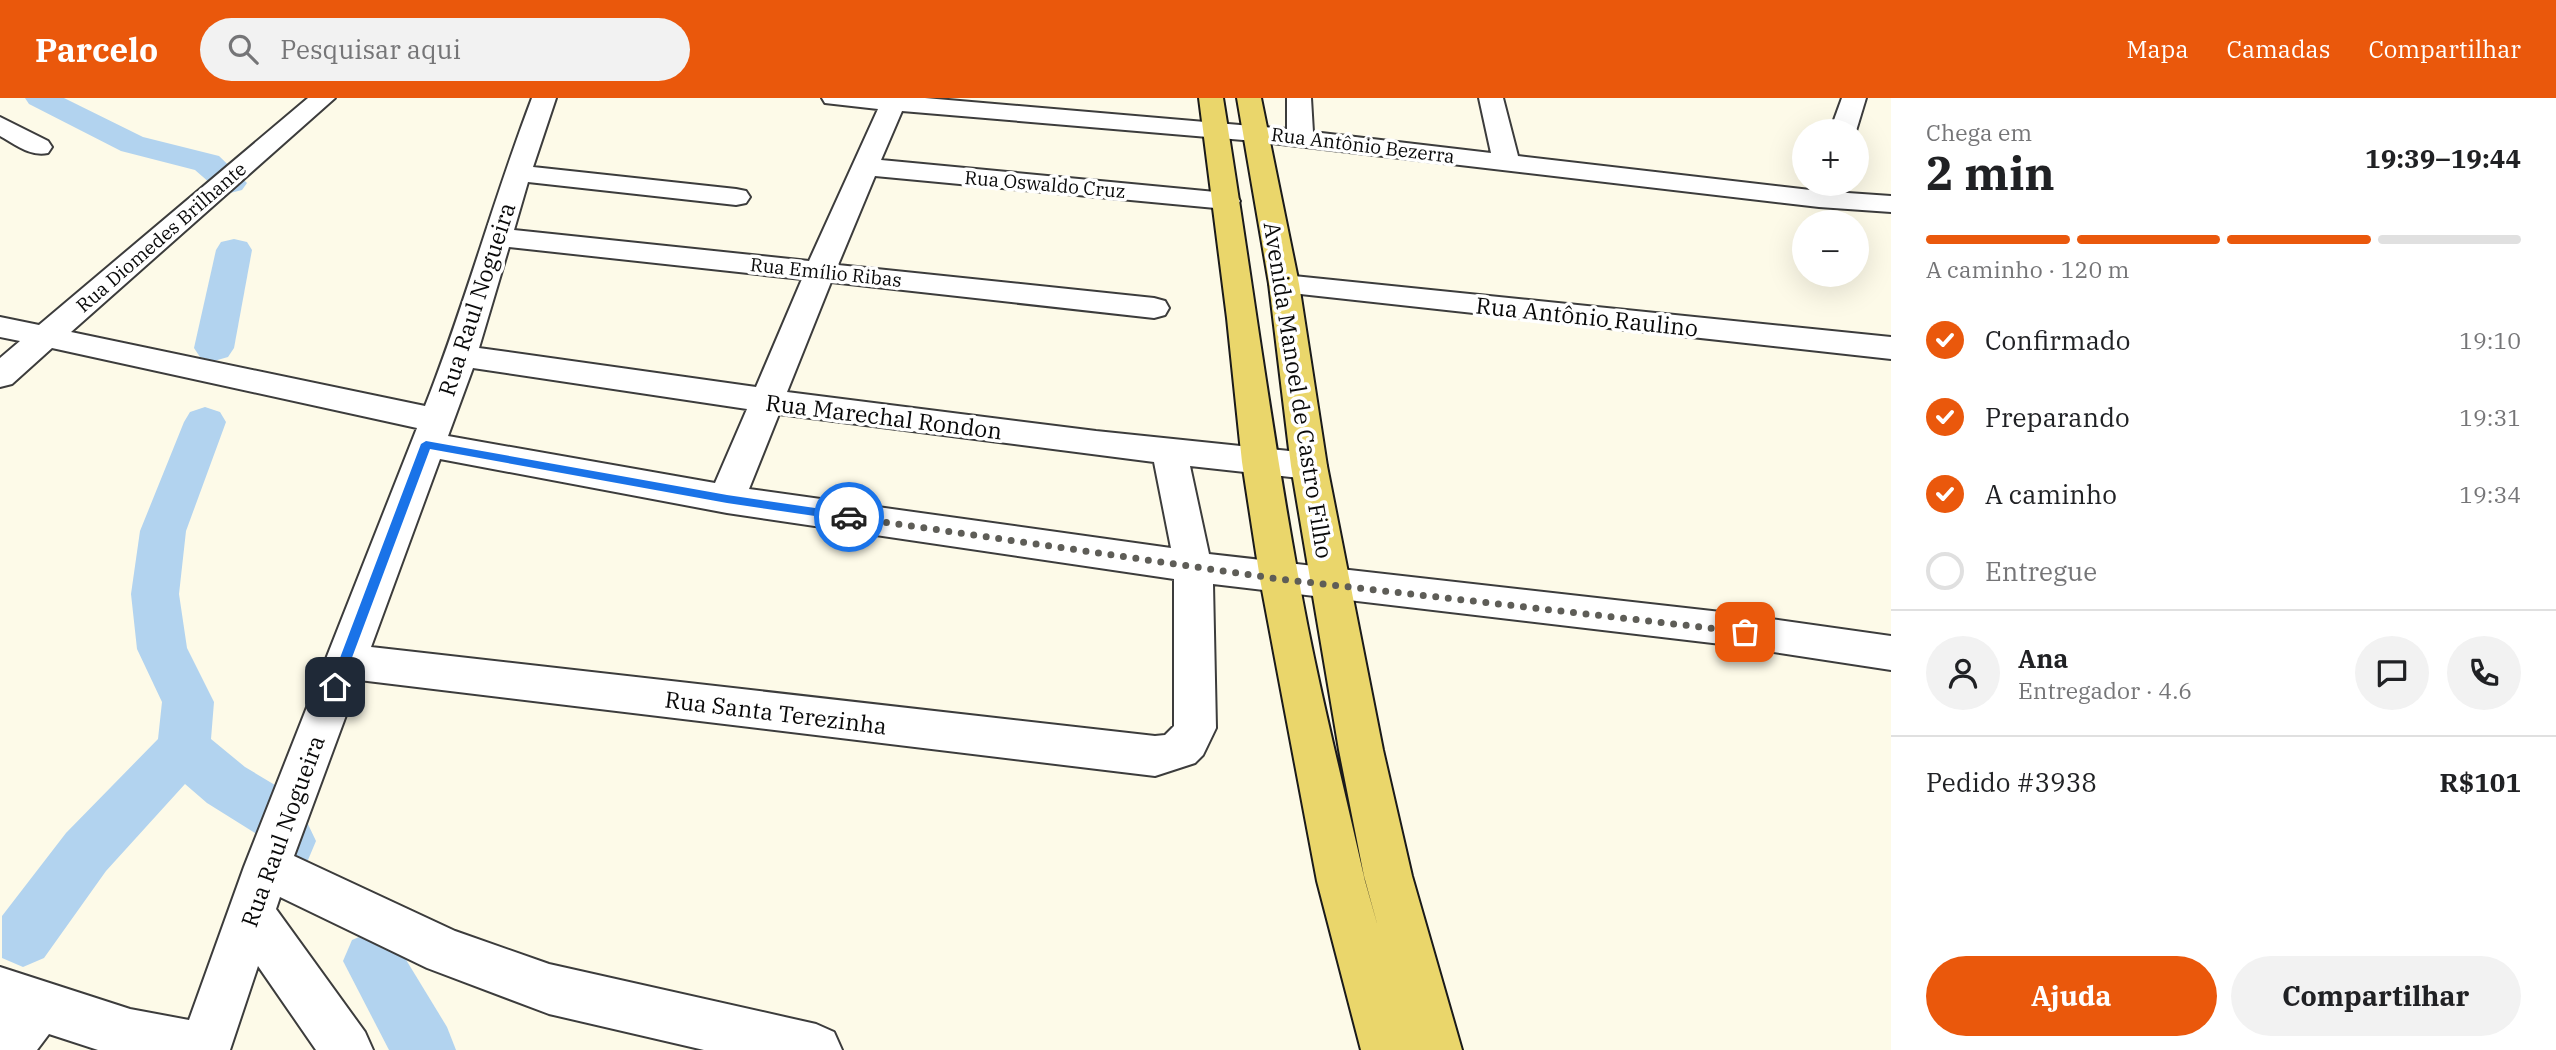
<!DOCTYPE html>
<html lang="pt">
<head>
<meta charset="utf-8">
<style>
  :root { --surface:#fff; --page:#f2f2f2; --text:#202124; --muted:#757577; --line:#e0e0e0; --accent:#ea580c }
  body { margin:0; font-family:"IBM Plex Serif",serif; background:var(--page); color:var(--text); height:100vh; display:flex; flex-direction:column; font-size:26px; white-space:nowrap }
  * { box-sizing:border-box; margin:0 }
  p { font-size:23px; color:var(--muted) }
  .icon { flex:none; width:38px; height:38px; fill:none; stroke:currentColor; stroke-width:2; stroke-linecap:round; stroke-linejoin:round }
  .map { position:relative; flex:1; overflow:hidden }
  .panel { display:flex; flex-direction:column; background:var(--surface); width:665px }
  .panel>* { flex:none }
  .fabs { position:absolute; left:1792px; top:21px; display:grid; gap:14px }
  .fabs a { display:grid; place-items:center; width:77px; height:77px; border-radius:50%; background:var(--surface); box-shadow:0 7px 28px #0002; font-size:35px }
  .pin { position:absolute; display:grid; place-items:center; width:60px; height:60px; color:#fff; margin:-30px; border-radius:14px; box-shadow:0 4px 10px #0006 }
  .courier { position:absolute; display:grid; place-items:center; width:70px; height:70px; margin:-35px; border:5px solid #1a73e8; border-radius:50%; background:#fff; color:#222; box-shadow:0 2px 9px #0007 }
  .head em { font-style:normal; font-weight:700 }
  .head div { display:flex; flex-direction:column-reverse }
  .head { display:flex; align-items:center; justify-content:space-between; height:119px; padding:0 35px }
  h1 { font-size:46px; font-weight:700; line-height:52px }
  .bar { display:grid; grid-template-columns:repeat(4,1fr); gap:10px 7px; align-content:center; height:84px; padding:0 35px }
  .bar i { height:9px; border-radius:5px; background:var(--line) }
  .bar .selected { background:var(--accent) }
  .bar p { grid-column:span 4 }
  .line { display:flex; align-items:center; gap:18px; padding:0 35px; border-top:2px solid var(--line) }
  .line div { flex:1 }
  .round { display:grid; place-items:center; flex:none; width:74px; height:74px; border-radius:37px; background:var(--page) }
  ol { padding:0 35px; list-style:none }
  li { display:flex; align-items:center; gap:21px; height:77px }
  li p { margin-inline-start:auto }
  li .icon { padding:7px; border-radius:50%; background:var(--accent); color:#fff; stroke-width:4 }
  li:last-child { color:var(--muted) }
  li i { width:38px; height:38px; border:4px solid var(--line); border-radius:50% }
  .button { display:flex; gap:14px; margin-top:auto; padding:14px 35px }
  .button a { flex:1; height:80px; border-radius:42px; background:var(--accent); color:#fff; font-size:28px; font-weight:700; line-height:80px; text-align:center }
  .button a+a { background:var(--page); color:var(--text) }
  header { display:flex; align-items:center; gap:42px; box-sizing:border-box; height:98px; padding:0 35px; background:var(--accent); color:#fff }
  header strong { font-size:33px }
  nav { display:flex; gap:38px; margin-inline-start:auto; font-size:24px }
  .search { width:490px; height:63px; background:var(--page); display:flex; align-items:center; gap:18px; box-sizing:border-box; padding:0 24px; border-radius:38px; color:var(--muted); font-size:26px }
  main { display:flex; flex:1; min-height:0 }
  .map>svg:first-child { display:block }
</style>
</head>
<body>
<header>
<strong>Parcelo</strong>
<div class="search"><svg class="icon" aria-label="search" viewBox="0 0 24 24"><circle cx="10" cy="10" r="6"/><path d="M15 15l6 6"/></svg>Pesquisar aqui</div>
<nav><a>Mapa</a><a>Camadas</a><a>Compartilhar</a></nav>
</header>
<main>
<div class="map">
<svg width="1891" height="952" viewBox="0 0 1891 952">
  <rect width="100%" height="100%" fill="#fdfae8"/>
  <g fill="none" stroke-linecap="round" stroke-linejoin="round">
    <g fill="#b2d3ef" fill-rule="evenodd">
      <path d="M25,0H64L143,39L219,58L247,85L242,92L230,95L218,92L195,72L121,53L29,6Z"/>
      <path d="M234,141L247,144L252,152L234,250L228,259L214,263L200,259L194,250L216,152L221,144Z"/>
      <path d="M205,309L220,314L226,324L186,433L179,496L187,550L214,604L211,641L245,669L295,699L316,743L308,762L288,770L268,762L255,735L207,705L185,686L106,773L44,860L23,869L2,860V818L66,735L158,641L162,604L137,551L131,496L140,433L184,324L190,314Z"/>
      <path d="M373,833L394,842L447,929L456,952H389L343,863L352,842Z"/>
    </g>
    <defs>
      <g id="minor">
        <path d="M308,0H335L71,234L425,308C465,207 493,102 532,0H556L533,69L736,91L746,93L750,99L746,105L736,107L528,84L514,132L809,163L878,11L825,5L822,0H925L1287,31V0H1311L1313,34L1491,55L1479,0H1503L1518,58L1819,93L1891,98V114L1819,109L1255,43L902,13L881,62L1226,95L1236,97L1240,103L1236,109L1226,111L875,78L838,167L1154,200L1165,203L1169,210L1165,217L1154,220L831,184L787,294L1096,333L1309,355L1322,359L1327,368L1322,377L1309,381L1190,368L1209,456L1721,514L1891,538V572L1721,546L1213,486L1216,630L1203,657L1195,665L1155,678L359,582L294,758L455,833L549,866L816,926L834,934L842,952H704L549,916L427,870L280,799L276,811L365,934L373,952H316L258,868L230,952H98L49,936L37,952H0V869L130,911L189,922L244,769L417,330L52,250L12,286L0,289V260L20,243L0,239V219L39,227ZM509,149L802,181L756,289L479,250ZM473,270L747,311L715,385L448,338ZM779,316L1154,364L1171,450L749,391ZM440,361L727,415L1174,481V628L1165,637L1155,638L371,549Z"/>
        <path d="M1842,0H1866L1856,33H1830Z"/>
        <path d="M0,19L48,43L52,49L48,55C30,59 15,46 0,38Z"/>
        <path d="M1284,177L1891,239V261L1273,193L1269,186L1273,179Z"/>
      </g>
      <path id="major" d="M1199,0H1223C1249,159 1269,319 1298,477C1316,580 1342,681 1365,783L1378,829L1364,778L1339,652L1291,368L1269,186L1237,0H1261L1299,186L1327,368L1383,652L1412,778L1462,952H1361L1317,783L1260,481L1242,364L1227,220Z"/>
    </defs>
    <use href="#minor" stroke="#3c3c3c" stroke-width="4"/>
    <use href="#major" stroke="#1a1a1a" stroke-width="4"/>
    <use href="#minor" fill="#fff" fill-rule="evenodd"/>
    <use href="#major" fill="#ead66b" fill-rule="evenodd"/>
  </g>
  <path fill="#1a73e8" d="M426,343L727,397L849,415L855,419L849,423L727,405L430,351L341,589L339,593H330L329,589L421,346Z"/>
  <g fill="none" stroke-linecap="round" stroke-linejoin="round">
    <path stroke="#5e5d57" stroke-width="7" stroke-dasharray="0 12.6" d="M849,419L1279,481L1745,534"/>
  </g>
  <g text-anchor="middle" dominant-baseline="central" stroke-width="7" stroke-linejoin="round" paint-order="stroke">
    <g font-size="19" fill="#090909" stroke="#fff">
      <text transform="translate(1363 47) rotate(7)">Rua Antônio Bezerra</text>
      <text transform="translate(1045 86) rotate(5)">Rua Oswaldo Cruz</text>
      <text transform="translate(161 139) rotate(-41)">Rua Diomedes Brilhante</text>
      <text transform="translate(826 174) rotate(6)">Rua Emílio Ribas</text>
    </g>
    <g font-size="23" fill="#090909" stroke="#fff">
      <text transform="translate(476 201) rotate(-72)">Rua Raul Nogueira</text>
      <text transform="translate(1587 218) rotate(6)">Rua Antônio Raulino</text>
      <text transform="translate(1299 292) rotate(81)">Avenida Manoel de Castro Filho</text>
      <text transform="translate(884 318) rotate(7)">Rua Marechal Rondon</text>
      <text transform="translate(776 614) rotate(7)">Rua Santa Terezinha</text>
      <text transform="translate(282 733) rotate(-70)">Rua Raul Nogueira</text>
    </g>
  </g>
</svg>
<div class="fabs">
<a>+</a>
<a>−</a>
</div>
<div class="pin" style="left:1745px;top:534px;background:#ea580c"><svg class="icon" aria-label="bag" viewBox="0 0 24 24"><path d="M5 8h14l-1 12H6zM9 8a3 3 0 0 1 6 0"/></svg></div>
<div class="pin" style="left:335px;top:589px;background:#1f2937"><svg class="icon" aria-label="home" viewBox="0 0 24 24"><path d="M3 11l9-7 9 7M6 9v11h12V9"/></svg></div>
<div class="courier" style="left:849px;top:419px"><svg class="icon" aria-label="car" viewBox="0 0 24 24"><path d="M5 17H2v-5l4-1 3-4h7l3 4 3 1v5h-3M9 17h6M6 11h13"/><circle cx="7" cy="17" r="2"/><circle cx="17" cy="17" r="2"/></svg></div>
</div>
<section class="panel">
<div class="head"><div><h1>2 min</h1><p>Chega em</p></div><em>19:39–19:44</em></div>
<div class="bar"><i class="selected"></i><i class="selected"></i><i class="selected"></i><i></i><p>A caminho · 120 m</p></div>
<ol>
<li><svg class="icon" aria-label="check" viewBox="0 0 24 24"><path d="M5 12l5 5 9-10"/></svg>Confirmado<p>19:10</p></li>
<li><svg class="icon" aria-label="check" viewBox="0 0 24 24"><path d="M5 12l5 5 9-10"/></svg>Preparando<p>19:31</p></li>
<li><svg class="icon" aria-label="check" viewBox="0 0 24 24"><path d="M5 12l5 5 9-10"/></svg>A caminho<p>19:34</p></li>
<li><i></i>Entregue</li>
</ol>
<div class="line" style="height:126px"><a class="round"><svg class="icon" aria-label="person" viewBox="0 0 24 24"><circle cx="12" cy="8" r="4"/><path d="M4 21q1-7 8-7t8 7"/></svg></a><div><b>Ana</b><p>Entregador · 4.6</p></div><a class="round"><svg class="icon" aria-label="chat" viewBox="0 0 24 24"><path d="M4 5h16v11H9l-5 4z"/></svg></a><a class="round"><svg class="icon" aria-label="phone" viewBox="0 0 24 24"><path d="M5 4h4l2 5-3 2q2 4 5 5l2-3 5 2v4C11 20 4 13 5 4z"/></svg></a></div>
<div class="line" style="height:91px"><div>Pedido #3938</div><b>R$101</b></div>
<div class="button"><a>Ajuda</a><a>Compartilhar</a></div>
</section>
</main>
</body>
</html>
